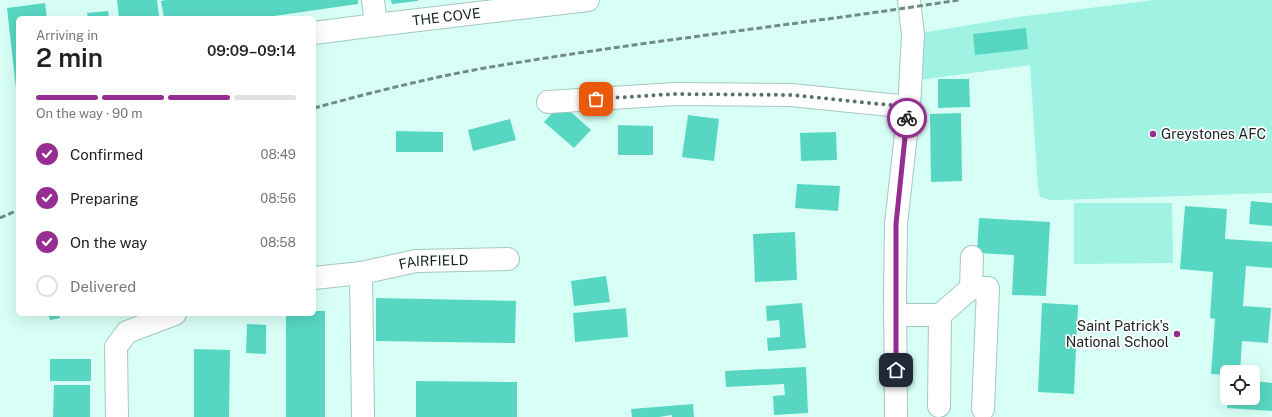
<!DOCTYPE html>
<html lang="en">
<head>
<meta charset="utf-8">
<style>
  :root { --surface:#fff; --page:#f2f2f2; --text:#222; --muted:#767676; --line:#e0e0e0; --accent:#962d90 }
  body { margin:0; font-family:"Public Sans",sans-serif; background:var(--page); color:var(--text); height:100vh; display:flex; flex-direction:column; font-size:15px; white-space:nowrap }
  * { box-sizing:border-box; margin:0 }
  p { font-size:13px; color:var(--muted) }
  .icon { flex:none; width:22px; height:22px; fill:none; stroke:currentColor; stroke-width:2; stroke-linecap:round; stroke-linejoin:round }
  .map { position:relative; flex:1; overflow:hidden }
  .side { position:absolute; left:16px; top:16px; width:300px; height:300px; display:flex; flex-direction:column; background:var(--surface); border-radius:6px; box-shadow:0 4px 16px #0002 }
  .side>* { flex:none }
  .tools { position:absolute; left:1220px; top:365px; display:grid; gap:8px }
  .tools a { display:grid; place-items:center; width:40px; height:40px; border-radius:6px; background:var(--surface); box-shadow:0 4px 16px #0002; font-size:20px }
  .pin { position:absolute; display:grid; place-items:center; width:34px; height:34px; color:#fff; margin:-17px; border-radius:8px; box-shadow:0 2px 6px #0006 }
  .courier { position:absolute; display:grid; place-items:center; width:40px; height:40px; margin:-20px; border:3px solid #962d90; border-radius:50%; background:#fff; color:#222; box-shadow:0 1px 5px #0007 }
  .head em { font-style:normal; font-weight:600 }
  .head div { display:flex; flex-direction:column-reverse }
  .head { display:flex; align-items:center; justify-content:space-between; height:68px; padding:0 20px }
  h1 { font-size:26px; font-weight:600; line-height:30px }
  .bar { display:grid; grid-template-columns:repeat(4,1fr); gap:6px 4px; align-content:center; height:48px; padding:0 20px }
  .bar i { height:5px; border-radius:3px; background:var(--line) }
  .bar .current { background:var(--accent) }
  .bar p { grid-column:span 4 }
  ol { padding:0 20px; list-style:none }
  li { display:flex; align-items:center; gap:12px; height:44px }
  li p { margin-inline-start:auto }
  li .icon { padding:4px; border-radius:50%; background:var(--accent); color:#fff; stroke-width:4 }
  li:last-child { color:var(--muted) }
  li i { width:22px; height:22px; border:2px solid var(--line); border-radius:50% }
  .map>svg:first-child { display:block }
</style>
</head>
<body>
<div class="map">
<svg width="1272" height="417" viewBox="0 0 1272 417">
  <rect width="100%" height="100%" fill="#d8fff6"/>
  <g fill="#a0f2e2">
    <path d="M1154,0H1272V193L1059,200H1050L1040,197L1038,188L1030,65L920,80L921,33L1018,17Z"/>
    <path d="M1074,203H1172L1173,263L1074,264Z"/>
  </g>
  <g fill="#57d7c2">
    <path d="M117,0H157L159,16L140,18H119Z"/>
    <path d="M166,0H358V4L260,18H164L161,1Z"/>
    <path d="M391,0H418V1L392,4Z"/>
    <path d="M45,3L47,18H18L17,97L7,8Z"/>
    <path d="M108,11L109,18H88L87,13Z"/>
    <path d="M1026,28L1028,49L975,55L973,34Z"/>
    <path d="M938,79H969L970,107L938,108Z"/>
    <path d="M561,103L591,130L574,148L544,122Z"/>
    <path d="M961,113L962,181L931,182L930,114Z"/>
    <path d="M688,115L719,119L714,161L682,157Z"/>
    <path d="M510,119L516,140L473,151L468,130Z"/>
    <path d="M618,125L653,126V155H618Z"/>
    <path d="M396,131L443,132V152H396Z"/>
    <path d="M836,132L837,160L801,161L800,133Z"/>
    <path d="M797,184L840,186L838,211L795,208Z"/>
    <path d="M1251,201L1272,203V226L1249,224Z"/>
    <path d="M1185,206L1227,209L1225,239L1272,242V268L1246,266L1243,306L1271,308L1268,343L1242,341L1240,372H1227V375L1211,374L1215,319L1210,318L1213,272L1180,269Z"/>
    <path d="M979,218L1050,222L1046,296L1012,295L1014,255L977,253Z"/>
    <path d="M795,232L797,280L755,282L753,234Z"/>
    <path d="M606,276L610,302L574,306L571,281Z"/>
    <path d="M376,298L516,301L515,343L376,341Z"/>
    <path d="M802,303L806,348L768,351L767,338L780,337V330L779,320L767,321L766,306Z"/>
    <path d="M1042,303L1078,305L1074,394L1038,392Z"/>
    <path d="M626,308L628,337L575,342L573,313Z"/>
    <path d="M314,311H325V417H286V314H314Z"/>
    <path d="M48,314H59L60,318L50,320Z"/>
    <path d="M247,324L266,325V354L246,353Z"/>
    <path d="M194,349L230,350L229,417H194Z"/>
    <rect x="50" y="359" width="41" height="22"/>
    <path d="M806,367L808,413L774,415L773,396L785,395L784,384L726,387L725,371Z"/>
    <path d="M416,381L517,382V417H416Z"/>
    <path d="M1253,381L1272,383V411L1227,408L1228,398H1253Z"/>
    <path d="M54,385H90V417H53Z"/>
    <path d="M693,404L694,417H672V415L659,417H632L631,409Z"/>
  </g>
  <g fill="none" stroke-linecap="round" stroke-linejoin="round">
    <defs>
      <g id="minor">
        <path id="s1" d="M373,0L376,25L588,0"/>
        <path d="M314,33L376,25"/>
        <path d="M548,102L675,94L791,95L909,107"/>
        <path d="M361,273L363,417"/>
        <path id="s2" d="M314,278L361,273L416,261L508,259"/>
        <path d="M971,288L972,257"/>
        <path d="M895,315H940"/>
        <path d="M939,406L940,315L971,288H988L983,409"/>
        <path d="M117,417L116,347L127,332L175,314"/>
        <path d="M896,417L895,294L896,224L909,107L913,35L909,0"/>
      </g>
    </defs>
    <use href="#minor" stroke="#a3c8c0" stroke-width="24"/>
    <use href="#minor" stroke="#fff" stroke-width="22"/>
    <g stroke="#718b85" stroke-width="3" stroke-dasharray="6 3" stroke-linecap="butt">
      <path d="M314,108C374,92 435,76 497,66C650,40 805,24 959,0"/>
      <path d="M0,218L18,210"/>
    </g>
  </g>
  <g fill="none" stroke-linecap="round" stroke-linejoin="round">
    <path stroke="#5a716c" stroke-width="4" stroke-dasharray="0 7.2" d="M596,99L674,94L792,95L909,107L907,118"/>
    <path stroke="#962d90" stroke-width="5" d="M896,370V224L907,118"/>
  </g>
  <g fill="#962d90" stroke="#fff" stroke-width="1.5">
    <circle cx="1153" cy="134" r="4"/>
    <circle cx="1177" cy="334" r="4"/>
  </g>
  <g text-anchor="middle" dominant-baseline="central" stroke-width="3.5" stroke-linejoin="round" paint-order="stroke">
    <g font-size="14" fill="#162421" stroke="#fff">
      <text stroke="none"><textPath href="#s1" startOffset="96">THE COVE</textPath></text>
      <text stroke="none"><textPath href="#s2" startOffset="121">FAIRFIELD</textPath></text>
    </g>
    <g font-size="14" fill="#162421" stroke="#fff" text-anchor="start">
      <text x="1161" y="134">Greystones AFC</text>
      <text x="1169" y="326" text-anchor="end">Saint Patrick's<tspan x="1169" dy="16">National School</tspan></text>
    </g>
  </g>
</svg>
<div class="tools">
<a><svg class="icon" aria-label="locate" viewBox="0 0 24 24"><circle cx="12" cy="12" r="6"/><path d="M12 2v4M12 18v4M2 12h4M18 12h4"/></svg></a>
</div>
<div class="pin" style="left:596px;top:99px;background:#ea580c"><svg class="icon" aria-label="bag" viewBox="0 0 24 24"><path d="M5 8h14l-1 12H6zM9 8a3 3 0 0 1 6 0"/></svg></div>
<div class="pin" style="left:896px;top:370px;background:#1f2937"><svg class="icon" aria-label="home" viewBox="0 0 24 24"><path d="M3 11l9-7 9 7M6 9v11h12V9"/></svg></div>
<div class="courier" style="left:907px;top:118px"><svg class="icon" aria-label="bike" viewBox="0 0 24 24"><circle cx="6" cy="16" r="4"/><circle cx="18" cy="16" r="4"/><path d="M6 16l4-8h5l3 8M10 8l3 8H6M13 5h3"/></svg></div>
<section class="side">
<div class="head"><div><h1>2 min</h1><p>Arriving in</p></div><em>09:09–09:14</em></div>
<div class="bar"><i class="current"></i><i class="current"></i><i class="current"></i><i></i><p>On the way · 90 m</p></div>
<ol>
<li><svg class="icon" aria-label="check" viewBox="0 0 24 24"><path d="M5 12l5 5 9-10"/></svg>Confirmed<p>08:49</p></li>
<li><svg class="icon" aria-label="check" viewBox="0 0 24 24"><path d="M5 12l5 5 9-10"/></svg>Preparing<p>08:56</p></li>
<li><svg class="icon" aria-label="check" viewBox="0 0 24 24"><path d="M5 12l5 5 9-10"/></svg>On the way<p>08:58</p></li>
<li><i></i>Delivered</li>
</ol>
</section>
</div>
</body>
</html>
